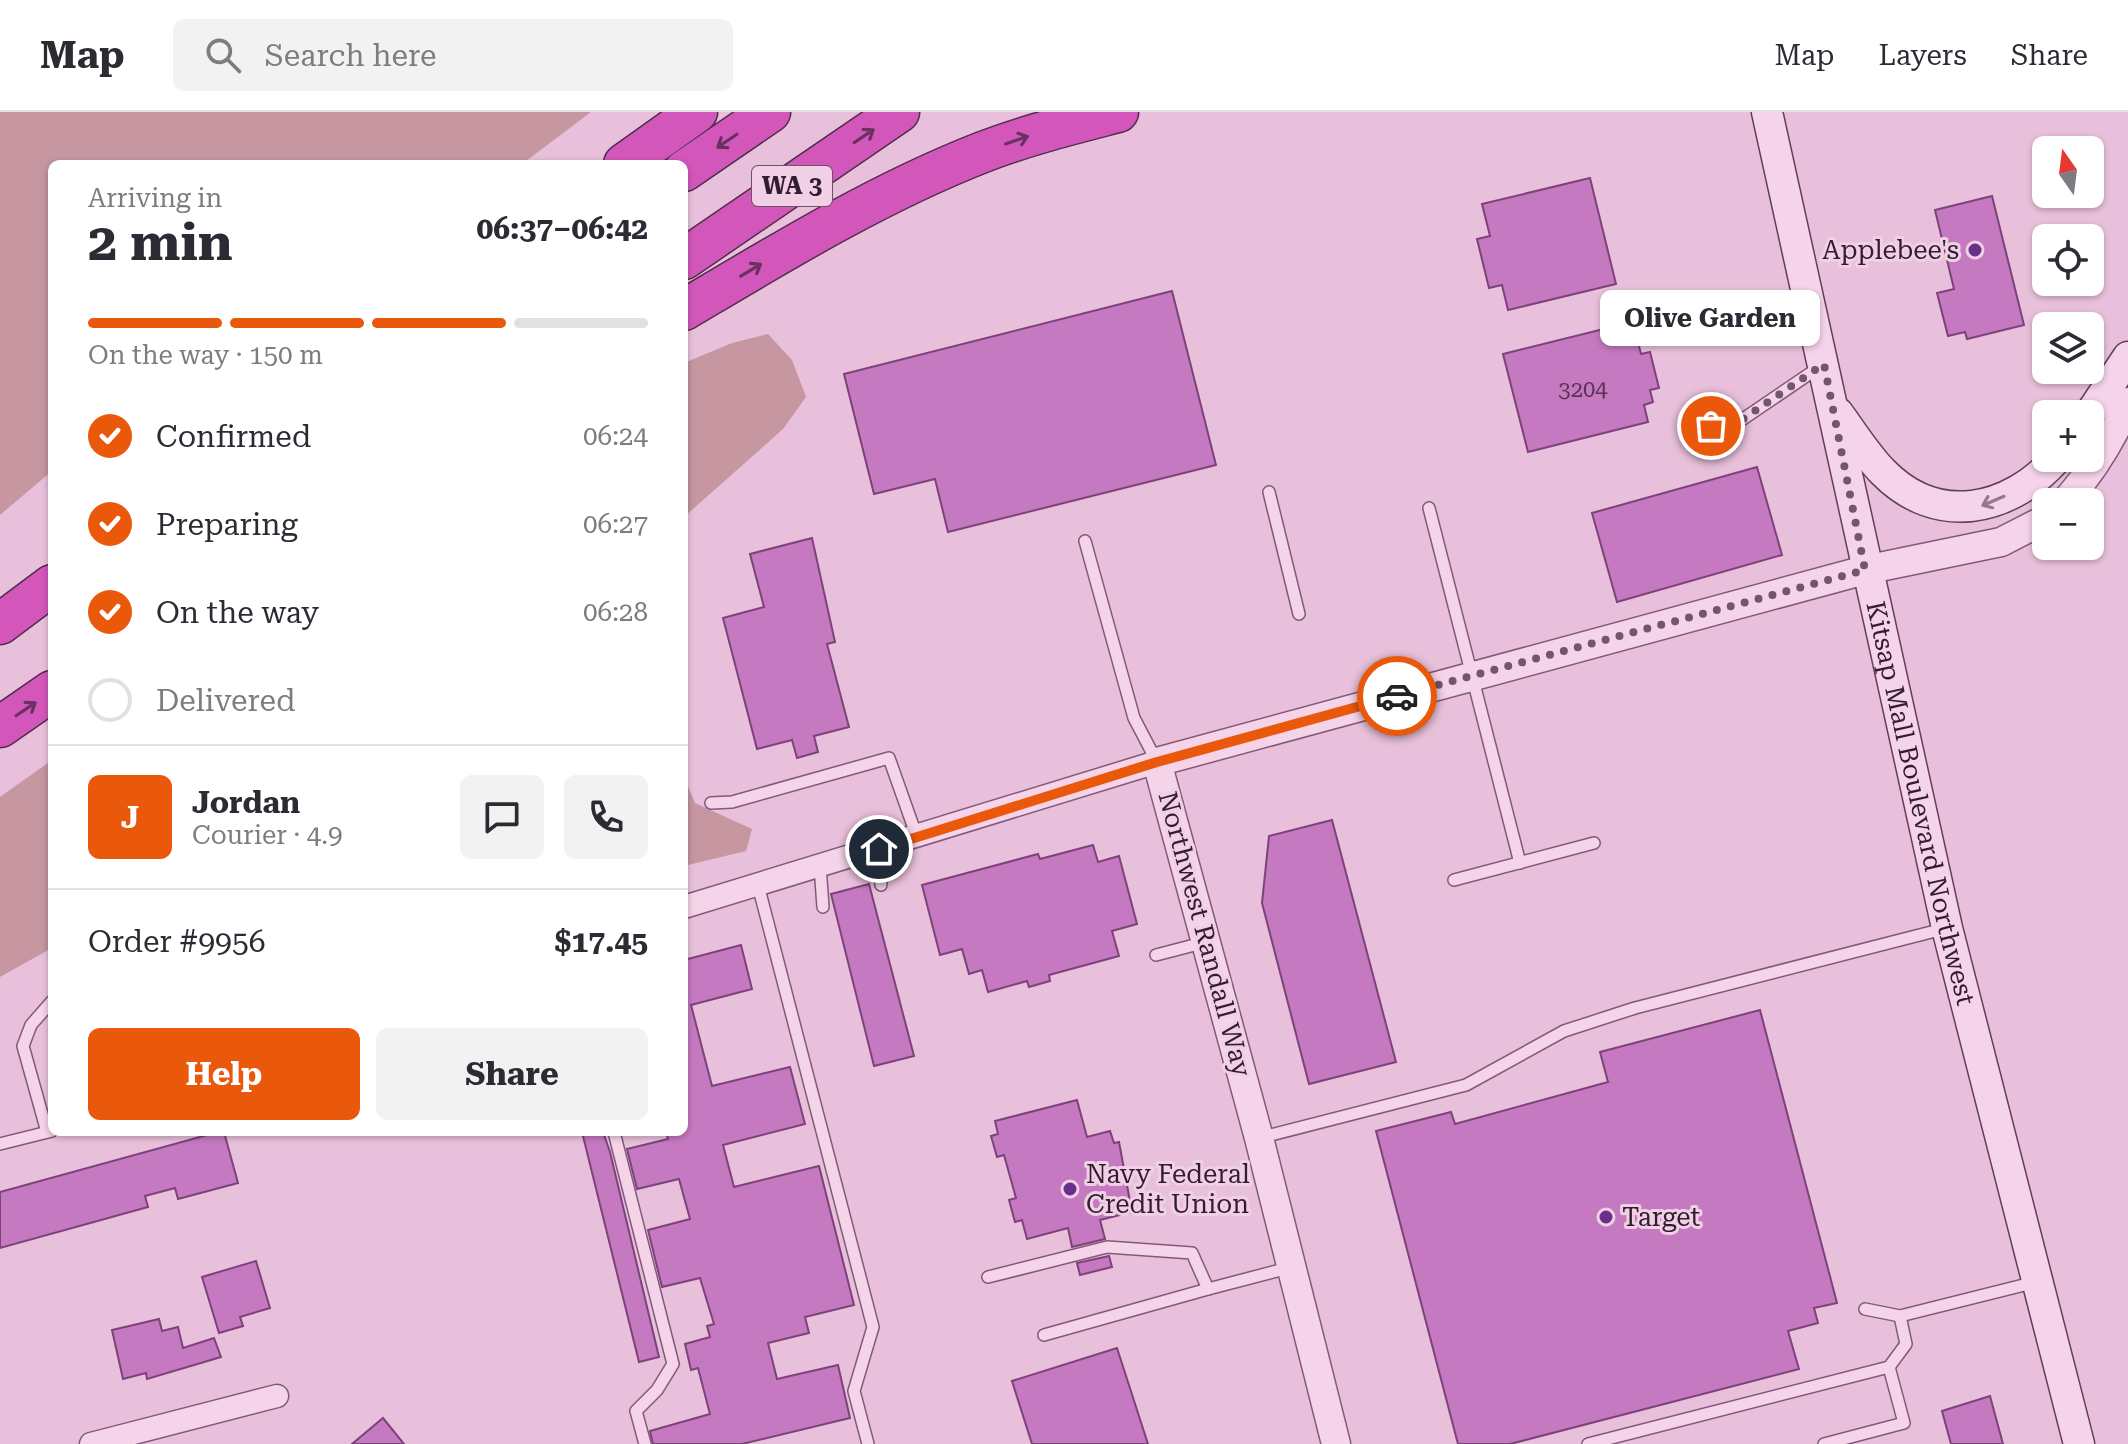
<!DOCTYPE html>
<html lang="en">
<head>
<meta charset="utf-8">
<style>
  :root { --surface:#fff; --page:#f2f2f3; --text:#2b2b33; --muted:#7c7c81; --line:#e1e1e2; --accent:#ea580c }
  body { margin:0; font-family:"Roboto Serif",serif; background:var(--page); color:var(--text); height:100vh; display:flex; flex-direction:column; font-size:30px; white-space:nowrap }
  * { box-sizing:border-box; margin:0 }
  p { font-size:26px; color:var(--muted) }
  .icon { flex:none; width:44px; height:44px; fill:none; stroke:currentColor; stroke-width:2; stroke-linecap:round; stroke-linejoin:round }
  .map { position:relative; flex:1; overflow:hidden }
  .sheet { position:absolute; left:48px; top:48px; width:640px; height:976px; display:flex; flex-direction:column; background:var(--surface); border-radius:12px; box-shadow:0 2px 6px #0004 }
  .sheet>* { flex:none }
  .needle { width:52px; rotate:346deg }
  .buttons { position:absolute; left:2032px; top:24px; display:grid; gap:16px }
  .buttons a { display:grid; place-items:center; width:72px; height:72px; border-radius:12px; background:var(--surface); box-shadow:0 2px 6px #0004; font-size:40px }
  .pin { position:absolute; display:grid; place-items:center; width:68px; height:68px; color:#fff; margin:-34px; border:4px solid #fff; border-radius:50%; box-shadow:0 2px 8px #0007 }
  .courier { position:absolute; display:grid; place-items:center; width:80px; height:80px; margin:-40px; border:6px solid #ea580c; border-radius:50%; background:#fff; color:#222; box-shadow:0 2px 10px #0007 }
  .bubble { position:absolute; height:56px; border-radius:12px; background:var(--surface); box-shadow:0 2px 6px #0004; font-size:26px; font-weight:700; line-height:56px; text-align:center }
  .headline em { font-style:normal; font-weight:700 }
  .headline div { display:flex; flex-direction:column-reverse }
  .headline { display:flex; align-items:center; justify-content:space-between; height:136px; padding:0 40px }
  h1 { font-size:52px; font-weight:700; line-height:60px }
  .bar { display:grid; grid-template-columns:repeat(4,1fr); gap:12px 8px; align-content:center; height:96px; padding:0 40px }
  .bar i { height:10px; border-radius:6px; background:var(--line) }
  .bar .active { background:var(--accent) }
  .bar p { grid-column:span 4 }
  .line { display:flex; align-items:center; gap:20px; padding:0 40px; border-top:2px solid var(--line) }
  .line div { flex:1 }
  .round { display:grid; place-items:center; flex:none; width:84px; height:84px; border-radius:12px; background:var(--page) }
  ol { padding:0 40px; list-style:none }
  li { display:flex; align-items:center; gap:24px; height:88px }
  li p { margin-inline-start:auto }
  li .icon { padding:8px; border-radius:50%; background:var(--accent); color:#fff; stroke-width:4 }
  li:last-child { color:var(--muted) }
  li i { width:44px; height:44px; border:4px solid var(--line); border-radius:50% }
  .cta { display:flex; gap:16px; margin-top:auto; padding:16px 40px }
  .cta a { flex:1; height:92px; border-radius:12px; background:var(--accent); color:#fff; font-size:32px; font-weight:700; line-height:92px; text-align:center }
  .cta a+a { background:var(--page); color:var(--text) }
  header { display:flex; align-items:center; gap:48px; box-sizing:border-box; height:112px; padding:0 40px; background:var(--surface); border-bottom:2px solid var(--line) }
  header strong { font-size:38px }
  nav { display:flex; gap:44px; margin-inline-start:auto; font-size:28px }
  .search { width:560px; height:72px; background:var(--page); display:flex; align-items:center; gap:20px; box-sizing:border-box; padding:0 28px; border-radius:12px; color:var(--muted); font-size:30px }
  .map>svg:first-child { display:block }
</style>
</head>
<body>
<header>
<strong>Map</strong>
<div class="search"><svg class="icon" aria-label="search" viewBox="0 0 24 24"><circle cx="10" cy="10" r="6"/><path d="M15 15l6 6"/></svg>Search here</div>
<nav><a>Map</a><a>Layers</a><a>Share</a></nav>
</header>
<div class="map">
<svg width="2128" height="1332" viewBox="0 0 2128 1332">
  <rect width="100%" height="100%" fill="#e9c0db"/>
  <g fill="#c696a1">
    <path d="M0,0H591L522,52H52V359L0,403Z"/>
    <path d="M768,222L792,248L806,285L783,317L684,405V251L732,231Z"/>
    <path d="M52,648V836L0,865V685Z"/>
    <path d="M684,665L695,691L752,717L746,739L684,754Z"/>
  </g>
  <g fill="#c479c0" stroke="#7e427b" stroke-width="2">
    <path d="M1590,66L1616,172L1508,198L1502,173L1489,176L1477,127L1490,124L1482,92Z"/>
    <path d="M1992,84L2024,213L1967,227L1965,220L1948,224L1937,181L1954,177L1935,98Z"/>
    <path d="M1172,179L1216,353L948,420L935,367L874,382L844,262Z"/>
    <path d="M1624,212L1629,233L1638,230L1641,242L1650,240L1659,276L1650,278L1653,290L1644,293L1648,310L1528,340L1503,242Z"/>
    <path d="M1757,355L1782,443L1617,490L1592,401Z"/>
    <path d="M812,426L835,530L827,532L849,615L814,624L818,640L797,646L792,628L757,637L723,506L764,495L750,442Z"/>
    <path d="M1332,708L1396,950L1309,972L1262,791L1269,724Z"/>
    <path d="M1093,733L1098,750L1119,744L1137,812L1112,819L1119,844L1049,863L1050,869L1029,875L1027,869L988,880L982,858L969,862L962,837L940,843L922,773L1038,742L1040,747Z"/>
    <path d="M869,772L914,944L874,954L831,782Z"/>
    <path d="M741,833L752,877L691,893L712,974L790,955L805,1012L723,1033L734,1075L819,1054L854,1193L805,1205L809,1221L768,1231L777,1267L838,1253L850,1306L742,1332H653L650,1319L710,1302L698,1256L691,1258L685,1232L710,1225L707,1214L714,1212L700,1166L662,1175L648,1118L690,1107L679,1067L637,1077L627,1037L668,1027L666,1020H684V848Z"/>
    <path d="M1760,898L1837,1191L1814,1196L1818,1211L1788,1219L1799,1257L1510,1332H1458L1376,1019L1451,1000L1455,1012L1608,970L1600,940Z"/>
    <path d="M1077,988L1087,1025L1110,1019L1114,1031L1119,1030L1132,1100L1100,1108L1105,1127L1072,1135L1068,1116L1027,1127L1022,1108L1015,1110L1009,1088L1016,1086L1004,1043L997,1045L991,1024L998,1022L995,1009Z"/>
    <path d="M218,1020H224L238,1071L178,1087L175,1076L145,1084L148,1095L0,1136V1080Z"/>
    <path d="M582,1020H603L610,1040L659,1245L639,1250Z"/>
    <path d="M1109,1144L1112,1155L1080,1163L1077,1151Z"/>
    <path d="M256,1149L270,1196L240,1205L243,1214L219,1221L202,1165Z"/>
    <path d="M159,1207L162,1219L178,1215L183,1236L214,1226L221,1245L147,1267L146,1261L123,1267L112,1218Z"/>
    <path d="M1117,1236L1148,1332H1032L1012,1269Z"/>
    <path d="M1990,1284L2003,1332H1951L1942,1299Z"/>
    <path d="M383,1306L404,1332H352Z"/>
  </g>
  <g fill="none" stroke-linecap="round" stroke-linejoin="round">
    <defs>
      <g id="service">
        <path d="M1711,314L1743,307L1821,254"/>
        <path d="M1269,380L1299,502"/>
        <path d="M1429,396L1520,751"/>
        <path d="M1085,429L1134,606L1156,648"/>
        <path d="M711,691L732,690L889,646L917,725"/>
        <path d="M879,737L881,773"/>
        <path d="M820,754L823,795"/>
        <path d="M1454,768L1594,731"/>
        <path d="M758,773L873,1215L854,1279L868,1332"/>
        <path d="M1156,843L1206,830"/>
        <path d="M47,1020L23,934L31,913L52,889"/>
        <path d="M614,1020L673,1252L657,1278L636,1299L645,1332"/>
        <path d="M1259,1026L1466,973L1564,919L1635,896L1947,816"/>
        <path d="M0,1032L52,1019"/>
        <path d="M988,1165L1107,1135L1192,1141L1208,1177L1292,1155"/>
        <path d="M1865,1197L1900,1204L2036,1170"/>
        <path d="M1044,1223L1208,1177"/>
        <path d="M1588,1332L1889,1255L1906,1232L1900,1204"/>
        <path d="M1824,1332L1904,1311L1889,1255"/>
      </g>
      <g id="minor">
        <path d="M684,795L1157,650"/>
        <path d="M91,1332L277,1284"/>
      </g>
      <g id="tertiary">
        <path d="M2065,390C2092,360 2112,328 2128,290"/>
        <path d="M1336,1332L1259,1026L1157,650L1865,458L2001,430L2046,407"/>
      </g>
      <g id="secondary">
        <path id="s1" d="M1767,0L1947,816L2079,1332"/>
        <path d="M1838,301C1852,320 1866,343 1883,360C1937,415 2009,400 2057,346"/>
        <path d="M2090,302L2128,245"/>
      </g>
      <g id="motorway">
        <path d="M624,52L697,0"/>
        <path d="M684,59L770,0"/>
        <path d="M684,147L899,0"/>
        <path d="M684,198C780,141 878,81 983,40C1027,23 1072,12 1118,0"/>
        <path d="M0,512L52,473"/>
        <path d="M0,615L52,579"/>
      </g>
    </defs>
    <use href="#service" stroke="#815a7a" stroke-width="14"/>
    <use href="#minor" stroke="#815a7a" stroke-width="25"/>
    <use href="#tertiary" stroke="#815a7a" stroke-width="31"/>
    <use href="#secondary" stroke="#623d5d" stroke-width="33"/>
    <use href="#motorway" stroke="#4f2e4b" stroke-width="43"/>
    <use href="#service" stroke="#f5d3e9" stroke-width="11"/>
    <use href="#minor" stroke="#f5d3e9" stroke-width="22"/>
    <use href="#tertiary" stroke="#f5d3e9" stroke-width="28"/>
    <use href="#secondary" stroke="#f5d3e9" stroke-width="30"/>
    <use href="#motorway" stroke="#d357ba" stroke-width="40"/>
  </g>
  <defs><path id="oneway-shaft" d="M-6 0H5M1.5-3L5.5 0L1.5 3" fill="none" stroke-width="1.6" stroke-linecap="round" stroke-linejoin="round" transform="scale(2)"/></defs>
  <g stroke="#6a3160">
    <use href="#oneway-shaft" transform="translate(864 24) rotate(-34)"/>
    <use href="#oneway-shaft" transform="translate(1017 28) rotate(-19)"/>
    <use href="#oneway-shaft" transform="translate(727 29) rotate(146)"/>
    <use href="#oneway-shaft" transform="translate(751 158) rotate(-31)"/>
    <use href="#oneway-shaft" transform="translate(26 597) rotate(-34)"/>
  </g>
  <use stroke="#94788c" href="#oneway-shaft" transform="translate(1993 389) rotate(157)"/>
  <g fill="none" stroke-linecap="round" stroke-linejoin="round">
    <path stroke="#72566b" stroke-width="8" stroke-dasharray="0 14.4" d="M1397,584L1865,458L1824,252L1743,307L1711,314"/>
    <path stroke="#ea580c" stroke-width="10" d="M879,737L1157,650L1397,584"/>
  </g>
  <g fill="#692f8a" stroke="#f1cfe5" stroke-width="3">
    <circle cx="1975" cy="138" r="8"/>
    <circle cx="1070" cy="1077" r="8"/>
    <circle cx="1606" cy="1105" r="8"/>
  </g>
  <g text-anchor="middle" dominant-baseline="central" stroke-width="6" stroke-linejoin="round" paint-order="stroke">
    <g font-size="22" fill="#563453">
      <text x="1583" y="277">3204</text>
    </g>
    <rect fill="#f1cfe5" stroke="#6b5266" stroke-width="2" x="752" y="54" width="80" height="40" rx="6"/>
    <g font-size="24" font-weight="bold" fill="#321d2f">
      <text x="792" y="74">WA 3</text>
    </g>
    <g font-size="26" fill="#321d2f" stroke="#f1cfe5" text-anchor="start">
      <text x="1959" y="138" text-anchor="end">Applebee's</text>
      <text x="1086" y="1062">Navy Federal<tspan x="1086" dy="30">Credit Union</tspan></text>
      <text x="1622" y="1105">Target</text>
    </g>
    <g font-size="26" fill="#321d2f" stroke="#f1cfe5">
      <text stroke="none"><textPath href="#s1" startOffset="708">Kitsap Mall Boulevard Northwest</textPath></text>
      <text transform="translate(1205 822) rotate(75)">Northwest Randall Way</text>
    </g>
  </g>
</svg>
<div class="buttons">
<a><svg class="needle" viewBox="-14 -14 28 28"><path d="M0-13l5 13h-10z" fill="#e53935"/><path d="M0 13l5-13h-10z" fill="#7c7c81"/></svg></a>
<a><svg class="icon" aria-label="locate" viewBox="0 0 24 24"><circle cx="12" cy="12" r="6"/><path d="M12 2v4M12 18v4M2 12h4M18 12h4"/></svg></a>
<a><svg class="icon" aria-label="layers" viewBox="0 0 24 24"><path d="M12 4l9 5-9 5-9-5zM3 14l9 5 9-5"/></svg></a>
<a>+</a>
<a>−</a>
</div>
<div class="pin" style="left:1711px;top:314px;background:#ea580c"><svg class="icon" aria-label="bag" viewBox="0 0 24 24"><path d="M5 8h14l-1 12H6zM9 8a3 3 0 0 1 6 0"/></svg></div>
<div class="pin" style="left:879px;top:737px;background:#1f2937"><svg class="icon" aria-label="home" viewBox="0 0 24 24"><path d="M3 11l9-7 9 7M6 9v11h12V9"/></svg></div>
<div class="courier" style="left:1397px;top:584px"><svg class="icon" aria-label="car" viewBox="0 0 24 24"><path d="M5 17H2v-5l4-1 3-4h7l3 4 3 1v5h-3M9 17h6M6 11h13"/><circle cx="7" cy="17" r="2"/><circle cx="17" cy="17" r="2"/></svg></div>
<div class="bubble" style="left:1600px;top:178px;width:220px">Olive Garden</div>
<section class="sheet">
<div class="headline"><div><h1>2 min</h1><p>Arriving in</p></div><em>06:37–06:42</em></div>
<div class="bar"><i class="active"></i><i class="active"></i><i class="active"></i><i></i><p>On the way · 150 m</p></div>
<ol>
<li><svg class="icon" aria-label="check" viewBox="0 0 24 24"><path d="M5 12l5 5 9-10"/></svg>Confirmed<p>06:24</p></li>
<li><svg class="icon" aria-label="check" viewBox="0 0 24 24"><path d="M5 12l5 5 9-10"/></svg>Preparing<p>06:27</p></li>
<li><svg class="icon" aria-label="check" viewBox="0 0 24 24"><path d="M5 12l5 5 9-10"/></svg>On the way<p>06:28</p></li>
<li><i></i>Delivered</li>
</ol>
<div class="line" style="height:144px"><b class="round" style="background:var(--accent);color:#fff">J</b><div><b>Jordan</b><p>Courier · 4.9</p></div><a class="round"><svg class="icon" aria-label="chat" viewBox="0 0 24 24"><path d="M4 5h16v11H9l-5 4z"/></svg></a><a class="round"><svg class="icon" aria-label="phone" viewBox="0 0 24 24"><path d="M5 4h4l2 5-3 2q2 4 5 5l2-3 5 2v4C11 20 4 13 5 4z"/></svg></a></div>
<div class="line" style="height:104px"><div>Order #9956</div><b>$17.45</b></div>
<div class="cta"><a>Help</a><a>Share</a></div>
</section>
</div>
</body>
</html>
